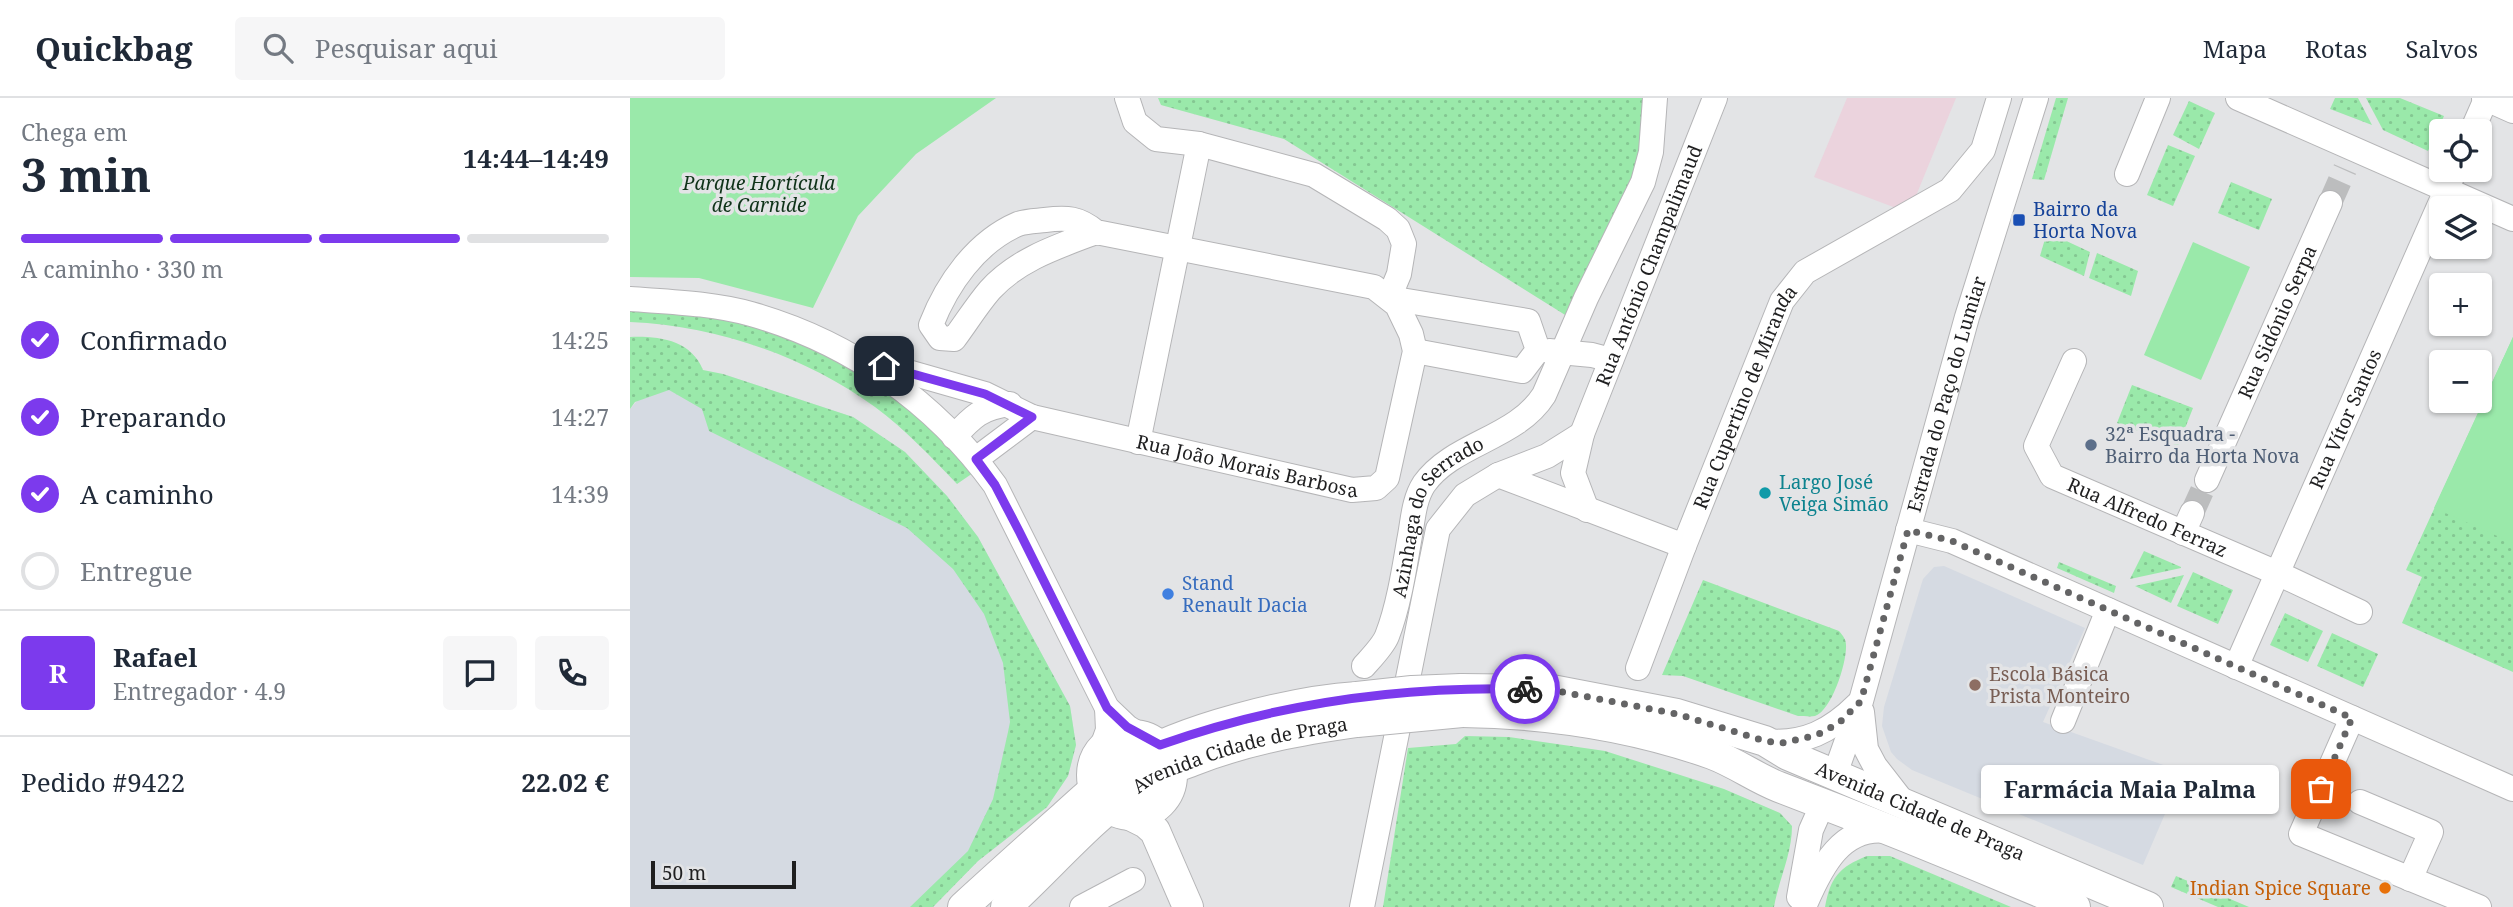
<!DOCTYPE html>
<html lang="pt">
<head>
<meta charset="utf-8">
<style>
  :root { --surface:#fff; --page:#f6f6f7; --text:#1f2937; --muted:#747a83; --line:#e0e1e3; --accent:#7c3aed }
  body { margin:0; font-family:"Noto Serif",serif; background:var(--page); color:var(--text); height:100vh; display:flex; flex-direction:column; font-size:26px; white-space:nowrap }
  * { box-sizing:border-box; margin:0 }
  p { font-size:23px; color:var(--muted) }
  .icon { flex:none; width:38px; height:38px; fill:none; stroke:currentColor; stroke-width:2; stroke-linecap:round; stroke-linejoin:round }
  .map { position:relative; flex:1; overflow:hidden }
  .details { display:flex; flex-direction:column; background:var(--surface); width:630px }
  .details>* { flex:none }
  .controls { position:absolute; left:1799px; top:21px; display:grid; gap:14px }
  .controls a { display:grid; place-items:center; width:63px; height:63px; border-radius:7px; background:var(--surface); box-shadow:0 2px 5px #0004; font-size:35px }
  .scale { position:absolute; left:21px; bottom:18px; width:145px; box-sizing:border-box; padding-left:7px; border:4px solid #1f1f20; border-top:0; font-size:19px; line-height:24px; white-space:nowrap; color:#1f1f20; -webkit-text-stroke:5px #e3e4e6; paint-order:stroke }
  .pin { position:absolute; display:grid; place-items:center; width:60px; height:60px; color:#fff; margin:-30px; border-radius:14px; box-shadow:0 4px 10px #0006 }
  .courier { position:absolute; display:grid; place-items:center; width:70px; height:70px; margin:-35px; border:5px solid #7c3aed; border-radius:50%; background:#fff; color:#222; box-shadow:0 2px 9px #0007 }
  .bubble { position:absolute; height:49px; border-radius:7px; background:var(--surface); box-shadow:0 2px 5px #0004; font-size:23px; font-weight:700; line-height:49px; text-align:center }
  .overview em { font-style:normal; font-weight:700 }
  .overview div { display:flex; flex-direction:column-reverse }
  .overview { display:flex; align-items:center; justify-content:space-between; height:119px; padding:0 21px }
  h1 { font-size:46px; font-weight:700; line-height:52px }
  .bar { display:grid; grid-template-columns:repeat(4,1fr); gap:10px 7px; align-content:center; height:84px; padding:0 21px }
  .bar i { height:9px; border-radius:5px; background:var(--line) }
  .bar .on { background:var(--accent) }
  .bar p { grid-column:span 4 }
  .line { display:flex; align-items:center; gap:18px; padding:0 21px; border-top:2px solid var(--line) }
  .line div { flex:1 }
  .round { display:grid; place-items:center; flex:none; width:74px; height:74px; border-radius:7px; background:var(--page) }
  ol { padding:0 21px; list-style:none }
  li { display:flex; align-items:center; gap:21px; height:77px }
  li p { margin-inline-start:auto }
  li .icon { padding:7px; border-radius:50%; background:var(--accent); color:#fff; stroke-width:4 }
  li:last-child { color:var(--muted) }
  li i { width:38px; height:38px; border:4px solid var(--line); border-radius:50% }
  header { display:flex; align-items:center; gap:42px; box-sizing:border-box; height:98px; padding:0 35px; background:var(--surface); border-bottom:2px solid var(--line) }
  header strong { font-size:33px }
  nav { display:flex; gap:38px; margin-inline-start:auto; font-size:24px }
  .search { width:490px; height:63px; background:var(--page); display:flex; align-items:center; gap:18px; box-sizing:border-box; padding:0 24px; border-radius:7px; color:var(--muted); font-size:26px }
  main { display:flex; flex:1; min-height:0 }
  .map>svg:first-child { display:block }
</style>
</head>
<body>
<header>
<strong>Quickbag</strong>
<div class="search"><svg class="icon" aria-label="search" viewBox="0 0 24 24"><circle cx="10" cy="10" r="6"/><path d="M15 15l6 6"/></svg>Pesquisar aqui</div>
<nav><a>Mapa</a><a>Rotas</a><a>Salvos</a></nav>
</header>
<main>
<section class="details">
<div class="overview"><div><h1>3 min</h1><p>Chega em</p></div><em>14:44–14:49</em></div>
<div class="bar"><i class="on"></i><i class="on"></i><i class="on"></i><i></i><p>A caminho · 330 m</p></div>
<ol>
<li><svg class="icon" aria-label="check" viewBox="0 0 24 24"><path d="M5 12l5 5 9-10"/></svg>Confirmado<p>14:25</p></li>
<li><svg class="icon" aria-label="check" viewBox="0 0 24 24"><path d="M5 12l5 5 9-10"/></svg>Preparando<p>14:27</p></li>
<li><svg class="icon" aria-label="check" viewBox="0 0 24 24"><path d="M5 12l5 5 9-10"/></svg>A caminho<p>14:39</p></li>
<li><i></i>Entregue</li>
</ol>
<div class="line" style="height:126px"><b class="round" style="background:var(--accent);color:#fff">R</b><div><b>Rafael</b><p>Entregador · 4.9</p></div><a class="round"><svg class="icon" aria-label="chat" viewBox="0 0 24 24"><path d="M4 5h16v11H9l-5 4z"/></svg></a><a class="round"><svg class="icon" aria-label="phone" viewBox="0 0 24 24"><path d="M5 4h4l2 5-3 2q2 4 5 5l2-3 5 2v4C11 20 4 13 5 4z"/></svg></a></div>
<div class="line" style="height:91px"><div>Pedido #9422</div><b>22.02 €</b></div>
</section>
<div class="map">
<svg width="1883" height="809" viewBox="0 0 1883 809">
  <defs>
    <pattern id="grass-dots" width="8" height="8" patternUnits="userSpaceOnUse" patternTransform="scale(1.75)"><rect width="8" height="8" fill="#9ae9aa"/><path d="M2 2h.1M6 6h.1" fill="none" stroke="#84c792" stroke-width="1.8" stroke-linecap="round"/></pattern>
  </defs>
  <rect width="100%" height="100%" fill="#e3e4e6"/>
  <path fill="#ebd3dd" d="M1217,0H1326L1279,115L1184,79Z"/>
  <g fill="#d5dae2">
    <path d="M93,276L223,319L275,354L317,398L348,439L440,608L446,647L438,678L417,709L348,763L303,809H0V311L14,295Z"/>
    <path d="M1314,468L1455,530L1413,624L1553,674L1513,767L1282,672L1267,661L1261,654L1252,628L1254,609L1293,481L1304,469Z"/>
  </g>
  <g fill="url(#grass-dots)">
    <path d="M528,0H1018L1012,62L940,220L654,41L531,7Z"/>
    <path d="M1426,0H1438L1414,82L1402,81Z"/>
    <path d="M1705,0H1728L1742,27L1700,11Z"/>
    <path d="M1736,0H1770L1814,18L1798,53L1753,32Z"/>
    <path d="M1559,3L1585,15L1569,51L1543,37Z"/>
    <path d="M1538,47L1565,58L1543,108L1517,97Z"/>
    <path d="M1601,84L1642,101L1629,132L1588,115Z"/>
    <path d="M1417,134L1460,154L1454,178L1410,158Z"/>
    <path d="M1467,155L1508,173L1501,198L1459,180Z"/>
    <path d="M0,210L81,219L123,228L202,257L272,302L343,375L327,386C301,359 275,331 245,309C175,258 87,228 0,224Z"/>
    <path d="M0,239C29,238 61,242 73,272L93,276L223,319L275,354L317,398L348,439L440,608L446,647L438,678L417,709L348,763L303,809H280L338,753L363,701L378,634L380,624L373,565L354,516L323,471L277,430L79,333L72,311L39,292L5,304L0,311Z"/>
    <path d="M1883,239V574L1772,525L1792,479L1776,472Z"/>
    <path d="M1502,287L1563,310L1548,348L1487,325Z"/>
    <path d="M1514,453L1551,469V470L1500,481Z"/>
    <path d="M1429,464L1486,488L1484,495L1427,470Z"/>
    <path d="M1563,474L1603,492L1588,526L1547,508Z"/>
    <path d="M1554,477L1541,505L1505,488Z"/>
    <path d="M1073,482L1209,533C1213,538 1216,541 1216,547C1217,564 1202,612 1185,618C1181,619 1173,618 1168,618L1053,578L1032,577Z"/>
    <path d="M1655,515L1693,533L1678,564L1640,547Z"/>
    <path d="M1702,535L1748,556L1733,589L1687,568Z"/>
    <path d="M835,638L879,639L975,653L1094,691L1150,715L1162,728C1162,756 1149,781 1144,809H753L778,650L826,646Z"/>
    <path d="M1237,758H1260L1381,809H1195C1200,780 1209,769 1237,758Z"/>
    <path d="M1546,778L1619,809H1588L1541,789Z"/>
  </g>
  <g fill="#9ae9aa">
    <path d="M0,0H366L286,56L228,118L183,210L69,180L0,179Z"/>
    <path d="M1563,144L1620,169L1571,282L1514,257Z"/>
    <path d="M1883,239V445L1804,410Z"/>
  </g>
  <g fill="none" stroke-linecap="round" stroke-linejoin="round">
    <g stroke="#bcbdbe" stroke-width="24" stroke-dasharray="24 12" stroke-linecap="butt">
      <path d="M1700,105L1715,71"/>
      <path d="M1562,415L1577,382"/>
    </g>
    <defs>
      <g id="minor">
        <path d="M497,0L505,24L526,41L569,46L684,77L757,121L768,131L774,146L769,176L759,200L898,223L908,252L892,273L785,253"/>
        <path d="M1608,0L1883,121"/>
        <path d="M1854,0L1883,13"/>
        <path d="M1842,33L1856,1"/>
        <path d="M1497,76L1528,0"/>
        <path d="M0,201C40,204 82,205 121,216C220,244 305,304 365,387L477,610L497,629L510,637"/>
        <path d="M919,253L962,257L981,262"/>
        <path id="s1" d="M229,260L355,296L402,319L722,392L746,390L757,380L785,253L781,236L767,207L744,189L466,134C449,120 437,119 415,122C407,123 396,123 388,126C346,144 317,186 301,227L310,240L324,241C336,225 347,207 360,192C388,161 429,148 466,134"/>
        <path id="s2" d="M1444,263L1406,348L1422,378L1647,475L1730,514"/>
        <path d="M324,339C342,319 352,309 380,306"/>
        <path d="M508,344L569,46"/>
        <path d="M346,361L402,319"/>
        <path id="s3" d="M868,377L1054,448L1152,203L1175,174L1320,92L1353,52L1369,0"/>
        <path id="s4" d="M1577,382L1700,105"/>
        <path id="s5" d="M957,412L943,375L952,336L1085,0"/>
        <path d="M1278,432L1322,443L1883,691"/>
        <path d="M1553,435L1562,415"/>
        <path id="s6" d="M734,568C742,559 753,548 757,538C768,510 774,473 779,443C783,424 783,403 794,386C823,345 886,341 914,297L956,200L1013,84L1021,54L1025,0"/>
        <path id="s7" d="M1606,569L1825,72"/>
        <path d="M1008,570L1054,448"/>
        <path d="M1232,614L1236,651L1245,668L1273,704"/>
        <path d="M1722,620L1671,736L1849,809"/>
        <path d="M1433,623L1478,512"/>
        <path d="M1135,643C1174,647 1201,633 1228,606"/>
        <path d="M472,649L478,632L477,610"/>
        <path id="s8" d="M1205,676L1231,603L1337,219L1406,0"/>
        <path d="M1730,704L1801,734L1780,781"/>
        <path d="M1169,799L1181,732L1193,705"/>
        <path d="M452,809L503,782"/>
        <path d="M732,809L808,431L835,397L868,377L917,358L952,336"/>
        <path d="M1174,809C1190,771 1212,723 1263,734"/>
      </g>
      <g id="major">
        <path id="s9" d="M831,591L922,592L1047,616L1135,643L1158,657L1518,809"/>
        <path d="M832,614C916,615 1003,628 1082,656C1106,665 1126,680 1149,689C1249,727 1347,767 1445,809"/>
        <circle cx="502" cy="677" r="40"/>
        <path d="M500,717L516,725L525,733L558,809"/>
        <path d="M333,809C366,779 399,749 432,720C453,701 474,681 498,665C550,631 664,603 727,599"/>
        <path id="s10" d="M376,809C420,769 460,721 509,687C525,675 544,670 562,663C615,642 671,632 727,624"/>
      </g>
    </defs>
    <use href="#minor" stroke="#b5b5b7" stroke-width="26"/>
    <use href="#major" stroke="#b5b5b7" stroke-width="32"/>
    <use href="#minor" stroke="#fff" stroke-width="24"/>
    <use href="#major" stroke="#fff" stroke-width="30"/>
    <defs>
      <g id="major-bridge">
        <path d="M727,599L782,593L831,591"/>
        <path d="M727,624L832,614"/>
      </g>
    </defs>
    <use href="#major-bridge" stroke="#b5b5b7" stroke-width="32" stroke-linecap="butt"/>
    <use href="#major-bridge" stroke="#fff" stroke-width="30"/>
  </g>
  <g fill="none" stroke-linecap="round" stroke-linejoin="round">
    <path stroke="#646465" stroke-width="7" stroke-dasharray="0 12.6" d="M895,591L922,592L1047,616L1135,643L1152,645L1187,637L1209,625L1231,603L1278,432L1322,443L1722,620L1691,691"/>
    <path stroke="#7c3aed" stroke-width="9" d="M254,268L355,296L402,319L346,361L365,387L389,433L477,610L497,629L530,647C648,605 769,588 895,591"/>
  </g>
  <rect fill="#1a4fb4" stroke="#e3e4e6" stroke-width="2.5" x="1382" y="115" width="14" height="14" rx="3.5"/>
  <circle fill="#5c6f8a" stroke="#e3e4e6" stroke-width="2.5" cx="1461" cy="347" r="7"/>
  <circle fill="#0f9aa8" stroke="#e3e4e6" stroke-width="2.5" cx="1135" cy="395" r="7"/>
  <circle fill="#3f7fe0" stroke="#e3e4e6" stroke-width="2.5" cx="538" cy="496" r="7"/>
  <circle fill="#8d6e63" stroke="#e3e4e6" stroke-width="2.5" cx="1345" cy="587" r="7"/>
  <circle fill="#e8710a" stroke="#e3e4e6" stroke-width="2.5" cx="1755" cy="790" r="7"/>
  <g text-anchor="middle" dominant-baseline="central" stroke-width="7" stroke-linejoin="round" paint-order="stroke">
    <g font-size="19" font-style="italic" fill="#0f3319" stroke="#e3e4e6">
      <text x="129" y="85">Parque Hortícula<tspan x="129" dy="22">de Carnide</tspan></text>
    </g>
    <g font-size="19" fill="#164399" stroke="#e3e4e6" text-anchor="start">
      <text x="1403" y="111">Bairro da<tspan x="1403" dy="22">Horta Nova</tspan></text>
    </g>
    <g font-size="19" fill="#1f1f20" stroke="#e3e4e6">
      <text stroke="none"><textPath href="#s5" startOffset="261">Rua António Champalimaud</textPath></text>
      <text stroke="none"><textPath href="#s4" startOffset="173">Rua Sidónio Serpa</textPath></text>
      <text stroke="none"><textPath href="#s8" startOffset="396">Estrada do Paço do Lumiar</textPath></text>
      <text stroke="none"><textPath href="#s3" startOffset="360">Rua Cupertino de Miranda</textPath></text>
      <text stroke="none"><textPath href="#s7" startOffset="271">Rua Vítor Santos</textPath></text>
      <text stroke="none"><textPath href="#s1" startOffset="404">Rua João Morais Barbosa</textPath></text>
      <text stroke="none"><textPath href="#s2" startOffset="231">Rua Alfredo Ferraz</textPath></text>
      <text stroke="none"><textPath href="#s6" startOffset="173">Azinhaga do Serrado</textPath></text>
      <text stroke="none"><textPath href="#s10" startOffset="287">Avenida Cidade de Praga</textPath></text>
      <text stroke="none"><textPath href="#s9" startOffset="481">Avenida Cidade de Praga</textPath></text>
    </g>
    <g font-size="19" fill="#4e5e75" stroke="#e3e4e6" text-anchor="start">
      <text x="1475" y="336">32ª Esquadra -<tspan x="1475" dy="22">Bairro da Horta Nova</tspan></text>
    </g>
    <g font-size="19" fill="#0d838f" stroke="#e3e4e6" text-anchor="start">
      <text x="1149" y="384">Largo José<tspan x="1149" dy="22">Veiga Simão</tspan></text>
    </g>
    <g font-size="19" fill="#366cbe" stroke="#e3e4e6" text-anchor="start">
      <text x="552" y="485">Stand<tspan x="552" dy="22">Renault Dacia</tspan></text>
    </g>
    <g font-size="19" fill="#785e54" stroke="#e3e4e6" text-anchor="start">
      <text x="1359" y="576">Escola Básica<tspan x="1359" dy="22">Prista Monteiro</tspan></text>
    </g>
    <g font-size="19" fill="#c56008" stroke="#e3e4e6" text-anchor="end">
      <text x="1741" y="790">Indian Spice Square</text>
    </g>
  </g>
</svg>
<div class="controls">
<a><svg class="icon" aria-label="locate" viewBox="0 0 24 24"><circle cx="12" cy="12" r="6"/><path d="M12 2v4M12 18v4M2 12h4M18 12h4"/></svg></a>
<a><svg class="icon" aria-label="layers" viewBox="0 0 24 24"><path d="M12 4l9 5-9 5-9-5zM3 14l9 5 9-5"/></svg></a>
<a>+</a>
<a>−</a>
</div>
<div class="scale">50 m</div>
<div class="pin" style="left:1691px;top:691px;background:#ea580c"><svg class="icon" aria-label="bag" viewBox="0 0 24 24"><path d="M5 8h14l-1 12H6zM9 8a3 3 0 0 1 6 0"/></svg></div>
<div class="pin" style="left:254px;top:268px;background:#1f2937"><svg class="icon" aria-label="home" viewBox="0 0 24 24"><path d="M3 11l9-7 9 7M6 9v11h12V9"/></svg></div>
<div class="courier" style="left:895px;top:591px"><svg class="icon" aria-label="bike" viewBox="0 0 24 24"><circle cx="6" cy="16" r="4"/><circle cx="18" cy="16" r="4"/><path d="M6 16l4-8h5l3 8M10 8l3 8H6M13 5h3"/></svg></div>
<div class="bubble" style="left:1351px;top:667px;width:298px">Farmácia Maia Palma</div>
</div>
</main>
</body>
</html>
